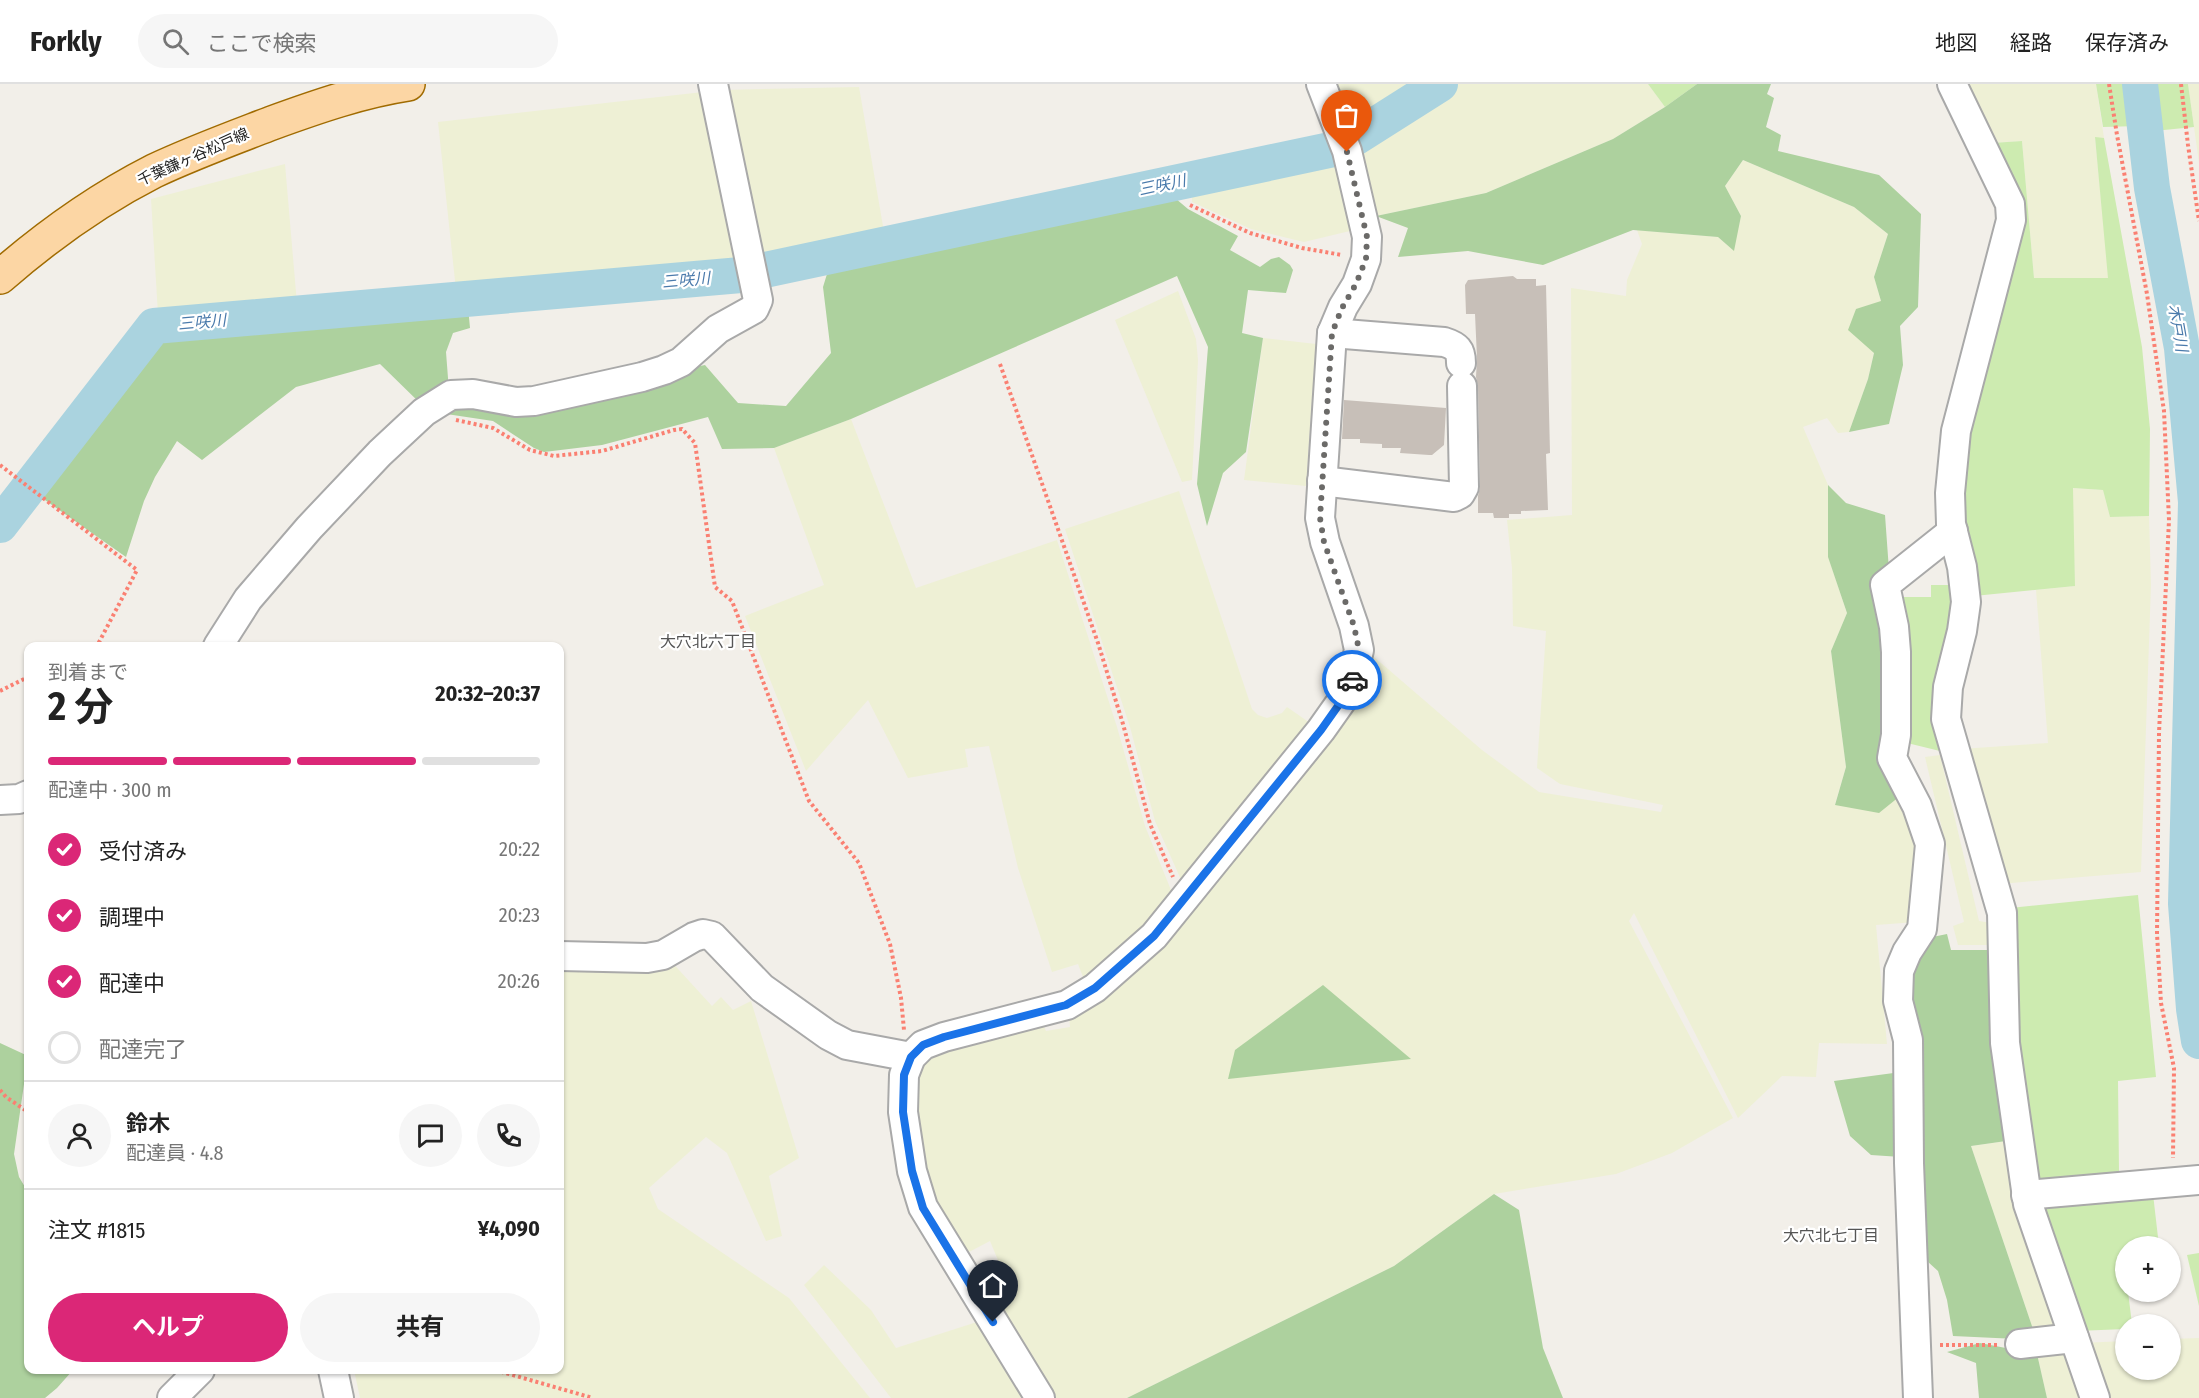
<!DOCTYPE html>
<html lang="ja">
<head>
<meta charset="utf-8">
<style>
  :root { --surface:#fff; --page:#f6f6f6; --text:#222; --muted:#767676; --line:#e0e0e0; --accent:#db2777 }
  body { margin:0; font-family:"Fira Sans Condensed","Noto Sans JP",sans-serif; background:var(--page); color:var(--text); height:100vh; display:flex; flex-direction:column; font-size:22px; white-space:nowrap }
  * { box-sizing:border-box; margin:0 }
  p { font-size:20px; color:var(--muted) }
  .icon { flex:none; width:33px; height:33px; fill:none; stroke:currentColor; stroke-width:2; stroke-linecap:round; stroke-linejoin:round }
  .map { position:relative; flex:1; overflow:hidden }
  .drawer { position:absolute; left:24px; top:558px; width:540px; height:732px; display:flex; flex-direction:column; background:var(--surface); border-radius:12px; box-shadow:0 2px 4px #0004 }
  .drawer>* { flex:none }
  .tools { position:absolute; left:2115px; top:1152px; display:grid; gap:12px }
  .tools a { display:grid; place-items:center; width:66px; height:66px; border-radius:50%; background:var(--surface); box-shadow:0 2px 4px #0004; font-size:30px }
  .pin { position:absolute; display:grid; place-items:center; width:51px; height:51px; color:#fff; margin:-62px -26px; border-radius:50% 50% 50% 0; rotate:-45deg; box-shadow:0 0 6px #0007 }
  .pin .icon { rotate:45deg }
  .courier { position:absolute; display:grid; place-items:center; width:60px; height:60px; margin:-30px; border:4px solid #1a73e8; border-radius:50%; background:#fff; color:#222; box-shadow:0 2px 8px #0007 }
  .summary em { font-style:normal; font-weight:700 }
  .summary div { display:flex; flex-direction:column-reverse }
  .summary { display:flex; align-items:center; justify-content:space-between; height:102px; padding:0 24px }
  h1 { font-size:39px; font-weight:700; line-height:45px }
  .bar { display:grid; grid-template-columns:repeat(4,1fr); gap:9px 6px; align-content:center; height:72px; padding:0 24px }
  .bar i { height:8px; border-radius:4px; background:var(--line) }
  .bar .current { background:var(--accent) }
  .bar p { grid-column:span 4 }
  .line { display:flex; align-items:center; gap:15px; padding:0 24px; border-top:2px solid var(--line) }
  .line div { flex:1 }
  .round { display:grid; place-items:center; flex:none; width:63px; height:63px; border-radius:32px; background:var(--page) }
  ol { padding:0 24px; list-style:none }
  li { display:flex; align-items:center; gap:18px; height:66px }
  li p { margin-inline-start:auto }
  li .icon { padding:6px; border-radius:50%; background:var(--accent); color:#fff; stroke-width:4 }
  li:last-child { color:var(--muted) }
  li i { width:33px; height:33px; border:3px solid var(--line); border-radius:50% }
  .cta { display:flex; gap:12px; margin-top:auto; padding:12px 24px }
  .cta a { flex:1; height:69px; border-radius:36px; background:var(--accent); color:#fff; font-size:24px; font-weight:700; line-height:69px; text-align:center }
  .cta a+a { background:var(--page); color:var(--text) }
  header { display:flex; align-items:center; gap:36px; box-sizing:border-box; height:84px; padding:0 30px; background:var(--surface); border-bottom:2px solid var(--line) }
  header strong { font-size:28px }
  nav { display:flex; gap:33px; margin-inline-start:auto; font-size:21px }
  .search { width:420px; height:54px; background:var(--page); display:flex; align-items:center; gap:15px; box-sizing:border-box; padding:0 21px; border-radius:33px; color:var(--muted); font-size:22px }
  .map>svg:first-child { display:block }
</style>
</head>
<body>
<header>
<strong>Forkly</strong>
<div class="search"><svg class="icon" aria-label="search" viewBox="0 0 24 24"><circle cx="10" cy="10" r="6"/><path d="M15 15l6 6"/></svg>ここで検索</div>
<nav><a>地図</a><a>経路</a><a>保存済み</a></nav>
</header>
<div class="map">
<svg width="2199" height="1314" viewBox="0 0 2199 1314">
  <rect width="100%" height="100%" fill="#f2efe9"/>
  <g fill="#eef0d5">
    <path d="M1336,0H1426L1354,46Z"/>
    <path d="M1455,0H1648L1665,23L1613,55L1486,109L1376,132L1358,60Z"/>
    <path d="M1966,0H2096L2104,54H2095L2109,194H2034L2022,57L1992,59Z"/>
    <path d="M2188,0H2199V79L2194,43Z"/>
    <path d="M859,3L884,148L758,176L722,6Z"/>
    <path d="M703,8L740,179L456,206L438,38Z"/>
    <path d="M1337,75L1354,146L1304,158L1251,145L1192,118V102Z"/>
    <path d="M1743,76L1854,123L1888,150L1874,193L1881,217L1874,268L1868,295L1849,348L1838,349L1827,334L1803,343L1828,401V472L1847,529L1831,567L1846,683L1835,720L1905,708L1924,759L1916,838L1876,841L1887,960L1819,959L1816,993L1782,992L1738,1034L1634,829L1629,837L1733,1034L1672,1069L1616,1090L1494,1110L1394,1182L1127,1314H1052L989,1207L1008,1200L990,1157L969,1168L933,1118L922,1085L916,1027L917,984L933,969L1041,936L1046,947L1070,943L1069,931L1359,610L1374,573L1482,666L1539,708L1661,728L1663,721L1560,700L1537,684L1546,547L1513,542L1512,484L1507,436L1572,431L1571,204L1626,212L1627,196L1642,160L1637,146L1718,153L1733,166L1741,132L1725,102Z"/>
    <path d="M285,80L297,220L158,230L151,115Z"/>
    <path d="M1178,207L1196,255L1198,276L1192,396L1182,398L1115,236Z"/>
    <path d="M1263,254L1316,260L1306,402L1244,396Z"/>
    <path d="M851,335L916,504L1057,456L1117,643L1145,742L1173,811L1147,844L1085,898L1078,880L1052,888L1018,784L989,662L965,665L968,683L908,694L868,616L806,687L745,532L824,501L774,364Z"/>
    <path d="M2072,404L2103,406L2110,433L2149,432L2151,501L2141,788L2000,800L1961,665L2048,659L2036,506L2075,502Z"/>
    <path d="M1179,407L1252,625L1258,631L1267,634L1282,629L1287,623L1310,639L1182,798L1155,737L1130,643L1065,445Z"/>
    <path d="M1940,671L1979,837L1992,839L1990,861H1958L1953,842L1964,838L1925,673Z"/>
    <path d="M668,874L712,922L721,913L733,926L751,917L799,1074L769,1092L782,1152L766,1157L727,1069L706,1053L649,1104L658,1125L789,1214L870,1314H360L354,1286H560V883Z"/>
    <path d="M2006,1057L2065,1249L2035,1251L1971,1062Z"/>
    <path d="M824,1181L871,1226L896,1264L980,1237L1030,1314H891L804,1201Z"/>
    <path d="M2199,1254V1314H2102L2081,1259L2125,1257L2126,1286H2170L2171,1255Z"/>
    <path d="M2061,1265L2082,1314H2047L2037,1270Z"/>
  </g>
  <g fill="#cdebb0">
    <path d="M1648,0H1697L1665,23Z"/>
    <path d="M2096,0H2135L2139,42L2103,43Z"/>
    <path d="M2151,0H2188L2194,43L2154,47Z"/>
    <path d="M2095,53L2104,54L2142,263L2150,345L2149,432L2110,433L2103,406L2073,404L2075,502L1974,512L1962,439L1968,343L2019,139L1992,59L2022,57L2034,194H2108Z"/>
    <path d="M1931,501H1957L1944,668L1899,657L1892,513H1931Z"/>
    <path d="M2138,811L2156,993L2118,997L2119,1088L2031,1096L2011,959L2010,824Z"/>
    <path d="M2153,1110L2159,1162H2126V1208H2128L2132,1240H2126L2125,1245L2077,1247L2033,1121Z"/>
    <path d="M2199,1169V1222L2187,1171Z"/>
  </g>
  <g fill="#add19e">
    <path d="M1697,0H1771L1767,10L1774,14L1766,43L1781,51L1778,67L1879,91L1921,130L1918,223L1900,242L1903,281L1889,340L1849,348L1868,295L1874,269L1848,246L1856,225L1881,217L1874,193L1888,150L1854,123L1743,76L1725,102L1741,132L1734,167L1718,153L1633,146L1543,181L1468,167L1398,173L1408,144L1376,132L1486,109L1613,55L1665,23Z"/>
    <path d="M1169,109L1188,125L1238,152L1230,166L1260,183L1271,175L1279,173L1290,181L1293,186L1286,209L1248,206L1242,249L1263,254L1246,368L1223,389L1207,442L1197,400L1208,263L1177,192L851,335L774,364L722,365L708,333L602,361L544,368L534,364L493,337L433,328L643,294L705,281L738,319L786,322L831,269L823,203L831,177L895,166Z"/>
    <path d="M468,223L470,244L453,249L446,268L449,307L424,323L380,280L296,303L202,376L177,357L155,393L144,417L126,473L35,409L153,255Z"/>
    <path d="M1828,401L1846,419L1885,431L1905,708L1879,729L1835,721L1846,683L1831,567L1847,529L1828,473Z"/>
    <path d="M1947,850L1951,866H1991L2006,1057L1971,1062L2035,1251L2017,1255L1953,1252L1947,1216L1938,1187L1917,1168L1916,1074L1871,1071L1850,1052L1834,997L1901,988L1903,917L1923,855Z"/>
    <path d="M1323,901L1411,975L1228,995L1235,966Z"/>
    <path d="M0,959L28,972L14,1070L19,1093L28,1108V1286H73L57,1304L45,1314H0Z"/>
    <path d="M1494,1110L1519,1126L1543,1264L1563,1314H1127L1394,1182Z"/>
    <path d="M1980,1259L2037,1270L2047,1314H1979L1976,1279L1947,1268Z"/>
  </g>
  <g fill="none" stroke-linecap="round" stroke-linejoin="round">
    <g stroke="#aad3df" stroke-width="36">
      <path d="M2140,0L2152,104L2182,264L2196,418L2186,820L2194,925L2199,957"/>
      <path d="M0,441L154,242L741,191L1339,64L1440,0"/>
    </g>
  </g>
  <g fill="#c7bfb8">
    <path d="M1513,192L1517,195H1536V202L1546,201L1550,369L1546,370L1548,426L1521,427V430H1509V434H1494L1493,429H1478V412L1480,403L1478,302L1476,293L1477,274L1475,230H1466L1465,201L1468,196Z"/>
    <path d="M1344,316L1446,324L1444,361L1432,371H1429L1400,369L1401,364H1382V360L1360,359V355H1342Z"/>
  </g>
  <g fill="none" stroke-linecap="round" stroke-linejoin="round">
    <defs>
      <g id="minor">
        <path d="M1952,0L2010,120L2011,136L1956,347L1950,409L1951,440L1962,483L1966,518L1962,547L1948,603L1946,635L2002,829L2005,959L2028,1120L2095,1314"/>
        <path d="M1332,249L1444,258C1457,262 1461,266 1461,279"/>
        <path d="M1322,397L1454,413L1460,410L1464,403L1462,302"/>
        <path d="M218,562L248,515L309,444L380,369L424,328L451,311L473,310L516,318L534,317L642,293L664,286L681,278L718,245L754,225L758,216L713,0"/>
        <path d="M0,716L19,715L28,711"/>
        <path d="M560,872L647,874L663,871L694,853L703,850L712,852L762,904L828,951L847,961L911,973"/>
        <path d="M2026,1111L2199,1096"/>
        <path d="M2020,1260L2074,1254"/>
        <path d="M333,1286L339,1314"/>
        <path d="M172,1314L200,1286"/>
        <path d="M1040,1314L923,1123L912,1087L903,1028L904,991L911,973L923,961L944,953L1067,921L1095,904L1154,852L1321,646L1350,605L1359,566L1354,542L1325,458L1320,434L1332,249L1343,223L1357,200L1366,175L1367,153L1347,67L1321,0"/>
        <path d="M1918,1314L1909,1079L1908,956L1898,917L1899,887L1907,868L1922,845L1930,760L1917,722L1892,674L1896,651V568L1894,543L1885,501L1953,447"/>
      </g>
      <path id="major" d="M0,193C47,152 99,115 154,87C192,69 233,54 272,39C316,23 362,7 408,0"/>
    </defs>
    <use href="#minor" stroke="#a9a9a9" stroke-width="32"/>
    <use href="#major" stroke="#a06b00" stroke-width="36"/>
    <g stroke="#fa8072" stroke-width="4" stroke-dasharray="3 3" stroke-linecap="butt">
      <path d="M2109,0L2117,51L2147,210L2164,327L2169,436L2159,649L2157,850L2161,919L2174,984L2173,1074"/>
      <path d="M2181,0L2188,61L2199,137"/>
      <path d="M1190,121L1250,149L1302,164L1342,171"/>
      <path d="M1000,280L1098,559L1123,640L1150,740L1173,793"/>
      <path d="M456,336L493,344L530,366L554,372L602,367L674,346L682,345L695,359L715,503L732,517L809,717L859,779L890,860L901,914L904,946"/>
      <path d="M0,381L137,486L97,562"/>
      <path d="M0,607L28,593"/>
      <path d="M0,1006L6,1013L28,1028"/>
      <path d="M1940,1261H1998"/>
      <path d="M495,1286L593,1314"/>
    </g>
    <use href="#minor" stroke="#fff" stroke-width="28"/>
    <use href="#major" stroke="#fcd6a4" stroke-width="33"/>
  </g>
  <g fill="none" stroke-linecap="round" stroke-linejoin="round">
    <path stroke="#6b6a68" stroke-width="6" stroke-dasharray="0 10.8" d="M1347,68L1367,153L1366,175L1356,200L1342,224L1332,249L1320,434L1324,458L1354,542L1359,566L1352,596"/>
    <path stroke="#1a73e8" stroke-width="8" d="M993,1238L923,1124L912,1087L903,1028L904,991L911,973L923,961L944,953L1066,921L1095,904L1154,852L1321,646L1350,605L1352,596"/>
  </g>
  <g text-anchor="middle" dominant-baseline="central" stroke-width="4.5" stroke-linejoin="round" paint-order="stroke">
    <g font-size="15" fill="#222" stroke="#fff">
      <text transform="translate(193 73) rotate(-24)">千葉鎌ヶ谷松戸線</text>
    </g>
    <g font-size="16" font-style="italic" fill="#4a7aab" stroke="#fff">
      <text transform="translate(1162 101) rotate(-12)">三咲川</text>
      <text transform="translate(686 196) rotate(-5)">三咲川</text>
      <text transform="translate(202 238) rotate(-5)">三咲川</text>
      <text transform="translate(2178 244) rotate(80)">木戸川</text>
    </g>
    <g font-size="16" fill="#555" stroke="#fff">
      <text x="708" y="557">大穴北六丁目</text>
      <text x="1831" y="1151">大穴北七丁目</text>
    </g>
  </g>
</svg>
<div class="tools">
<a>+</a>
<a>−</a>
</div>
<div class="pin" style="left:1347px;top:68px;background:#ea580c"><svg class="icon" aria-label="bag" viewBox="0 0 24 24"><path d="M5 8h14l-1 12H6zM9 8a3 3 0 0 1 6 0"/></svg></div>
<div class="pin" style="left:993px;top:1238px;background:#1f2937"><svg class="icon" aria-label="home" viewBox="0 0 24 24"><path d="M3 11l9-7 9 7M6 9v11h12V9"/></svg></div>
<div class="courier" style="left:1352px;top:596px"><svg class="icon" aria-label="car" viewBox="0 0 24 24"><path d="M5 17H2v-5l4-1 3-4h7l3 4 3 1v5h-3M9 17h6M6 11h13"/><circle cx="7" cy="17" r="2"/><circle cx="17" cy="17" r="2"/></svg></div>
<section class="drawer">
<div class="summary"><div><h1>2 分</h1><p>到着まで</p></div><em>20:32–20:37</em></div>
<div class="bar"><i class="current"></i><i class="current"></i><i class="current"></i><i></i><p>配達中 · 300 m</p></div>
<ol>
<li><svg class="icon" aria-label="check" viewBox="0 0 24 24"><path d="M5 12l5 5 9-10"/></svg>受付済み<p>20:22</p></li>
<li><svg class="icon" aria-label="check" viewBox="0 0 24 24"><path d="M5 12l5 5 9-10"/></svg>調理中<p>20:23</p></li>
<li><svg class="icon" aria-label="check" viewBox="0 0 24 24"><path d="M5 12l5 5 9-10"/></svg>配達中<p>20:26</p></li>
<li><i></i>配達完了</li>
</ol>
<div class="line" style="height:108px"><a class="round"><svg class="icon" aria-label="person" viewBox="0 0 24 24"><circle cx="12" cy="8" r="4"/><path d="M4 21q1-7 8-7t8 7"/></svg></a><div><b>鈴木</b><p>配達員 · 4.8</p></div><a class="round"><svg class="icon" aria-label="chat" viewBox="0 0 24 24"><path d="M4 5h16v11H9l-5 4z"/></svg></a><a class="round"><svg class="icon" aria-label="phone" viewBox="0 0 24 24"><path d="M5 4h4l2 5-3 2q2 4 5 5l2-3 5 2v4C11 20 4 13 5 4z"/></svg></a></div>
<div class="line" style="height:78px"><div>注文 #1815</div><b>¥4,090</b></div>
<div class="cta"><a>ヘルプ</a><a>共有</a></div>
</section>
</div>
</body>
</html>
